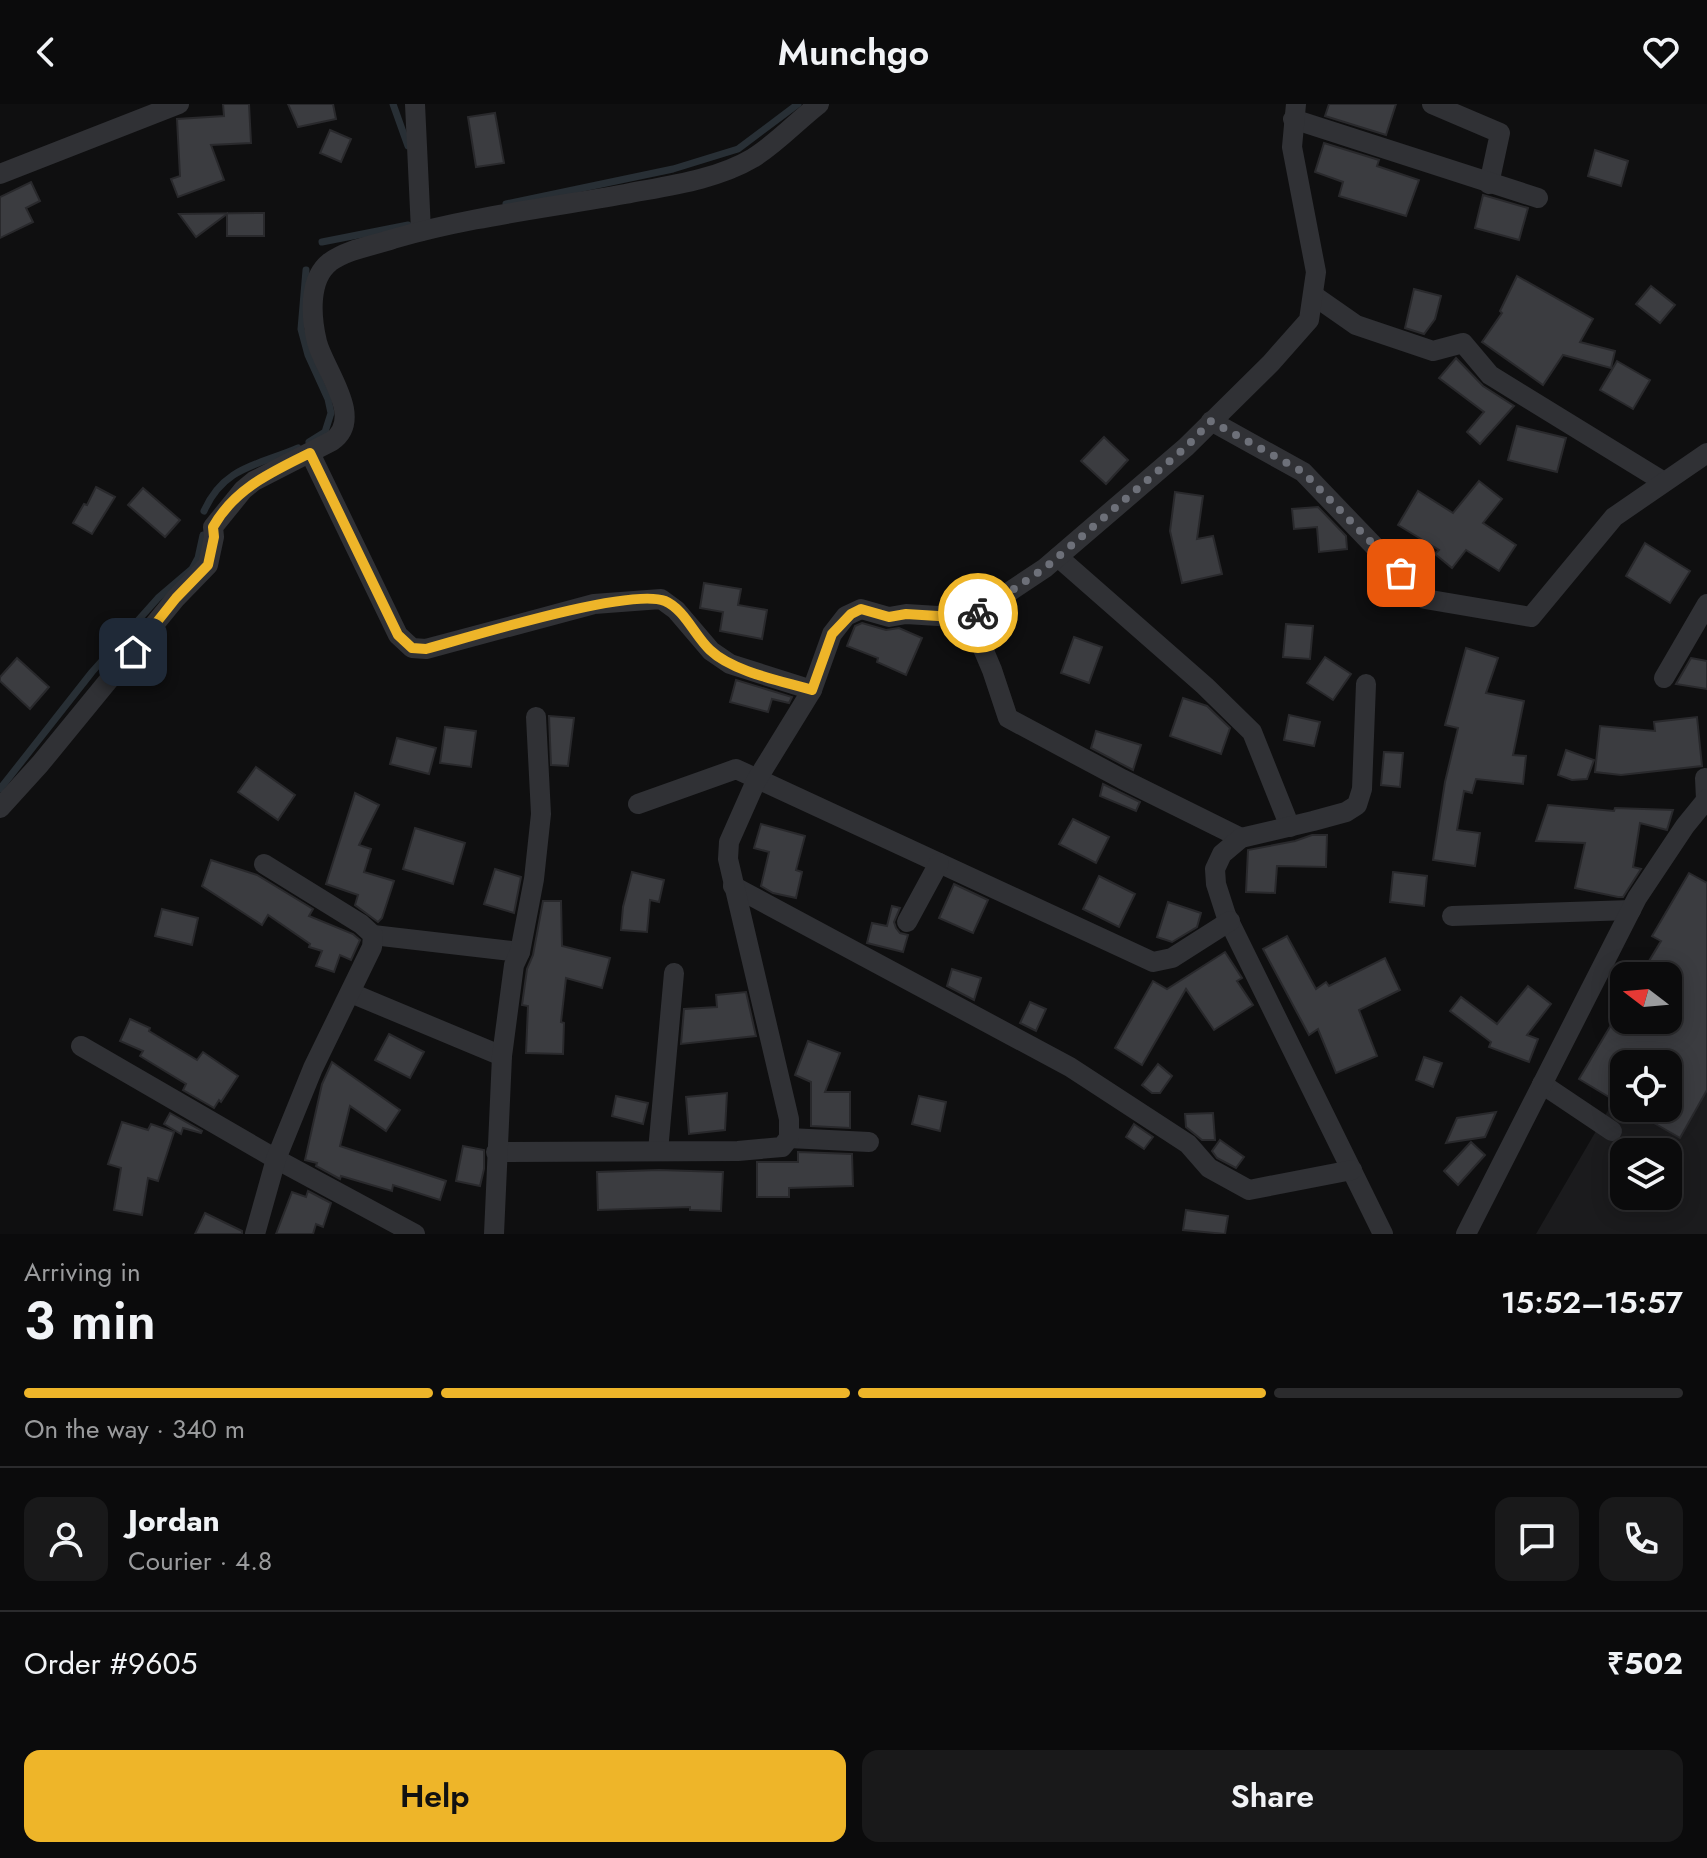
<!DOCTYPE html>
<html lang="en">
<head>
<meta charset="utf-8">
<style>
  :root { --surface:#0b0b0c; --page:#19191a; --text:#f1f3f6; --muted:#9a9b9d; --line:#2b2b2d; --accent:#eeb529 }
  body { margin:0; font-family:Jost,sans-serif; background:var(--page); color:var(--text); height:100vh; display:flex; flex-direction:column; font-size:30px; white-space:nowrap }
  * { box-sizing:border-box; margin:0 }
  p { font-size:26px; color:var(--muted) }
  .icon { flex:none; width:44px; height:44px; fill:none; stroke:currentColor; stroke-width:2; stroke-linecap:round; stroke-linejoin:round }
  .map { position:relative; height:1130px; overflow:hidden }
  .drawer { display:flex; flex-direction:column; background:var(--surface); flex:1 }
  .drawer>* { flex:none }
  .needle { width:52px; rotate:286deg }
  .tools { position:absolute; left:1610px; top:858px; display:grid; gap:16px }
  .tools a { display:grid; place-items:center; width:72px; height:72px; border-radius:16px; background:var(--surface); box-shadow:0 4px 20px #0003,0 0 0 2px var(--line); font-size:40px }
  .pin { position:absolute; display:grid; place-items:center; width:68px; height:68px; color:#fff; margin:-34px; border-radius:16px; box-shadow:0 4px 12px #0006 }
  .courier { position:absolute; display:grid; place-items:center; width:80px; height:80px; margin:-40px; border:6px solid #eeb529; border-radius:50%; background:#fff; color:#222; box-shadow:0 2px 10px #0007 }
  .summary em { font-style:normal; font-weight:600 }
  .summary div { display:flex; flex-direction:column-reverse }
  .summary { display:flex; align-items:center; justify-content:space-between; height:136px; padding:0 24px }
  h1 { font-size:52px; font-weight:600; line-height:60px }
  .bar { display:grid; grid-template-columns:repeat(4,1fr); gap:12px 8px; align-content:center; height:96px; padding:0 24px }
  .bar i { height:10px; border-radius:6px; background:var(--line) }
  .bar .current { background:var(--accent) }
  .bar p { grid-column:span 4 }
  .line { display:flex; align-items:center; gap:20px; padding:0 24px; border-top:2px solid var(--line) }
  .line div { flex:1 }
  .round { display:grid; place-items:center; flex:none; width:84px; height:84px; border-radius:16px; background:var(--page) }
  .cta { display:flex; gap:16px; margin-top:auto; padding:16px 24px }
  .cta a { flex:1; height:92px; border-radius:16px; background:var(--accent); color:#111; font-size:32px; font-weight:600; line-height:92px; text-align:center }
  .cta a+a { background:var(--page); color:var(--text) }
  header { display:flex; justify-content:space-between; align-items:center; height:104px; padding:0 24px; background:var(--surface); font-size:36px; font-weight:600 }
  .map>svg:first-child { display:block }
</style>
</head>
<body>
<header><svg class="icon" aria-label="back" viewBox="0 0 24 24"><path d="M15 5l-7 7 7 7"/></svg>Munchgo<svg class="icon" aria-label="heart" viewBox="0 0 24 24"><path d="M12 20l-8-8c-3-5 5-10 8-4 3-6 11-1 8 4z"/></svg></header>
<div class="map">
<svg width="1707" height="1130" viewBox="0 0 1707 1130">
  <rect width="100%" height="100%" fill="#0f0f10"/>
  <path fill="#1b1b1d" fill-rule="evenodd" d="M1707,837V1130H1536L1624,979V1004H1668V916ZM1624,1048H1668V1092H1624Z"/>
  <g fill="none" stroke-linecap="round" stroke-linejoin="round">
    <g stroke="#282f35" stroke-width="7">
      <path d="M393,0L408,42"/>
      <path d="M506,100L673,65L738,45L798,0"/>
      <path d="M322,138L408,121"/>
      <path d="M306,166L301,225L308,251L328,295L331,309L325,328L309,338"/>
      <path d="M204,407C224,362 259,361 298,344"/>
      <path d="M0,685L92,568L158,494L192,465L198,454L203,431"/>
    </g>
  </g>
  <g fill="#3b3c40" stroke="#29292c" stroke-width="2">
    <path d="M223,0H249L251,39L211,41L224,76L178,93L171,75L180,72L177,15L224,12Z"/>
    <path d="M288,0H333L336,15L298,23Z"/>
    <path d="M1329,0H1396L1386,31L1325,12Z"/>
    <path d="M495,9L504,59L476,63L468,13Z"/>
    <path d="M330,26L351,35L341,58L320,49Z"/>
    <path d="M1324,39L1379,56L1377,62L1419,76L1406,112L1339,92L1343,78L1315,68Z"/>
    <path d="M1595,46L1628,57L1621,82L1588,72Z"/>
    <path d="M31,78L40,97L26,104L33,118L0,134V93Z"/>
    <path d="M1483,91L1528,104L1519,136L1475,124Z"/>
    <path d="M264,109V132H227V110L196,133L179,110Z"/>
    <path d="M1517,172L1593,215L1580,238L1615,247L1611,264L1563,251L1543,281L1482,238L1502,209L1500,207Z"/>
    <path d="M1651,182L1675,201L1660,219L1636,200Z"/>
    <path d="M1414,185L1441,192L1435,215L1424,230L1405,224Z"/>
    <path d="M1456,254L1483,282L1514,302L1480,340L1467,328L1484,308L1439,274Z"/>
    <path d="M1617,257L1650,276L1633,305L1600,286Z"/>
    <path d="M1517,322L1566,334L1557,368L1508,356Z"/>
    <path d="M1104,333L1128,356L1106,380L1081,357Z"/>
    <path d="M1479,377L1502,395L1483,419L1516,441L1499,467L1466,446L1452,464L1435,450L1439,446L1398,421L1418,387L1453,409Z"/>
    <path d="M96,383L115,393L92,430L73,419L84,400L87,401Z"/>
    <path d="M143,384L180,416L165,433L128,401Z"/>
    <path d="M1175,388L1203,392L1197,435L1213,432L1222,470L1182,479L1170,427Z"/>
    <path d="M1318,403L1346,432L1347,445L1319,448L1317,423L1294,425L1292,405Z"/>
    <path d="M1645,439L1690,467L1670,499L1626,472Z"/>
    <path d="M704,479L741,485L738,501L767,506L762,535L720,527L723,508L700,504Z"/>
    <path d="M862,519L886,526L899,524L922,534L906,571L877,558L878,554L847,542L855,522Z"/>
    <path d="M1286,520L1313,522L1310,555L1283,553Z"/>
    <path d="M1074,533L1102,543L1089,579L1061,569Z"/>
    <path d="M1466,544L1498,554L1486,589L1524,597L1513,651L1526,652L1523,680L1476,675L1472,689L1464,687L1457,726L1480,729L1475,762L1433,756L1445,678L1458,624L1445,621Z"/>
    <path d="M1325,553L1351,570L1333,596L1307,579Z"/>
    <path d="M17,554L49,583L30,605L0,577V573Z"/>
    <path d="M1691,554L1707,557V585L1676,580Z"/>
    <path d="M736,576L792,593L789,599L772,595L768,608L730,598Z"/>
    <path d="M1183,594L1207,602L1230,624L1221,650L1170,632Z"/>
    <path d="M1289,611L1320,618L1314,642L1284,636Z"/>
    <path d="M549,612L574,614L568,662L551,661Z"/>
    <path d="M1697,613L1702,662L1621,671L1595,668L1600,622L1655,627L1654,618Z"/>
    <path d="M445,623L476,627L471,663L440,659Z"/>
    <path d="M1096,627L1141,641L1133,666L1091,644Z"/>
    <path d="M397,634L436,644L429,670L390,660Z"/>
    <path d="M1566,646L1594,656L1587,675L1572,676L1558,671Z"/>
    <path d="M1384,648L1403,649L1400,683L1381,681Z"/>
    <path d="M256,663L295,691L278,716L238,688Z"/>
    <path d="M1103,680L1140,698L1136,707L1100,692Z"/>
    <path d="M355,689L379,701L359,741L371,745L364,768L394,777L382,814L378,818L355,801L358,791L326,780Z"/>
    <path d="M1548,701L1614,707L1615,704L1673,706L1667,726L1640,719L1633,763L1641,765L1623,793H1618L1575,784L1585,739L1536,737Z"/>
    <path d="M1073,715L1109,733L1096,759L1059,740Z"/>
    <path d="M761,720L805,732L796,766L802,768L796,794L773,789L761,782L769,748L754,744Z"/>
    <path d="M415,724L465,739L453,780L403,765Z"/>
    <path d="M1312,731H1327L1326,763L1277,762L1275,789L1246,788L1248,746L1295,737Z"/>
    <path d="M211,756L257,771L313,805L309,812L353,830L360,836L351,856L340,851L334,868L316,862L322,847L309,843L310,840L268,811L262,821L202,782Z"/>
    <path d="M495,765L521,773L514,809L484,800Z"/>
    <path d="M632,768L664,776L659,798L650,796L647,828L621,826L623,803Z"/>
    <path d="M1393,768L1427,772L1424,802L1390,798Z"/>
    <path d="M1689,769L1707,779V986L1680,1034L1628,1004H1668V960H1624V1002L1579,975L1614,916H1668V872H1640L1661,837L1652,832Z"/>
    <path d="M1099,772L1135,790L1119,823L1083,805Z"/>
    <path d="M954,780L988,796L973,829L939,814Z"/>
    <path d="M543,797H561L562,842L610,854L602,884L566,874L561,918L564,919L563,950L526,949L528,902L522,901L527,865L533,851Z"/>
    <path d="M1168,798L1201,809L1197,823L1172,838L1157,833Z"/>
    <path d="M892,802L900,804L894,818L896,824L900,829L908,831L903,848L867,839L872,819L887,822Z"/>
    <path d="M162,805L198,814L192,841L155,832Z"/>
    <path d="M1287,832L1316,885L1326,878L1329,882L1385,854L1400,886L1359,906L1377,952L1336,969L1318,925L1309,931L1263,845Z"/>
    <path d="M1225,848L1242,874L1237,877L1253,901L1214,926L1186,885L1142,961L1115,944L1153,877L1167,885Z"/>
    <path d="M952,865L981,874L974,896L947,882Z"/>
    <path d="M1528,882L1551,900L1527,931L1538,935L1529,958L1489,943L1491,938L1450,907L1461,893L1497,920Z"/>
    <path d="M746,888L756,932L681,940L684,905L717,903L716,891Z"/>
    <path d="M1030,898L1046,905L1036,927L1020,919Z"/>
    <path d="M130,915L150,924L149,927L197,956L203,948L238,972L221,998L219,996L214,1004L183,986L186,980L140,952L143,947L120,937Z"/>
    <path d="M389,930L424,948L410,974L375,956Z"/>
    <path d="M808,937L840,949L825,988H850V1024L811,1022V978L795,971Z"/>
    <path d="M1424,953L1442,959L1433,983L1416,976Z"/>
    <path d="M332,958L400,1006L386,1027L350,1002L340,1042L446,1077L440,1096L393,1081L392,1087L341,1072L340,1075L316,1062L317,1059L305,1056L322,980Z"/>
    <path d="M1158,960L1172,972L1160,989H1152L1142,981Z"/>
    <path d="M727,989L725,1026L689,1030L686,993Z"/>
    <path d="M616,992L648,999L643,1020L612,1012Z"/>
    <path d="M919,992L946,998L940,1027L912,1020Z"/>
    <path d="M1496,1008L1485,1033L1446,1039L1457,1014Z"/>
    <path d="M170,1009L202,1027L201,1029L183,1024L181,1030L164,1020Z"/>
    <path d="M1213,1009L1215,1036H1202L1186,1023L1185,1010Z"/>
    <path d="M122,1018L148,1026L151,1020L174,1028L158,1077L148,1074L142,1111L114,1106L121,1064L108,1060Z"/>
    <path d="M1134,1020L1153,1033L1144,1045L1126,1033Z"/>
    <path d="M1220,1036L1244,1053L1236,1064L1217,1054L1212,1047Z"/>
    <path d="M1471,1038L1485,1051L1458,1081L1444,1067Z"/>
    <path d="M463,1042L484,1046V1065L480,1082L456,1077Z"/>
    <path d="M798,1048L852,1050L853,1082L789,1084V1093H757V1058H798Z"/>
    <path d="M659,1066L723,1068L721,1107L690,1106V1103L598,1106L597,1068Z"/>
    <path d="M308,1087L331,1099L323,1123L316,1120L313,1130H276L292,1088L306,1093Z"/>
    <path d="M1186,1106L1228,1112L1225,1130L1183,1126Z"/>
    <path d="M205,1109L242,1127V1130H195Z"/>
  </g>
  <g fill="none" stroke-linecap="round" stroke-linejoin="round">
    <g stroke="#303135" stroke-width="20">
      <path d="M415,0L421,127"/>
      <path d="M1432,0L1500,29L1489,80"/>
      <path d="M1293,15L1538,94"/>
      <path d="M0,70L179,0"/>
      <path d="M1313,191L1356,221L1433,247L1463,239L1490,271L1664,378"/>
      <path d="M1211,317L1303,368L1425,495L1531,513L1614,413L1707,349"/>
      <path d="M310,349L398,531L412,544L426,545L594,500L661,495L676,506L711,547L730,560L812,586"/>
      <path d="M1058,453L1205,582L1252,628L1290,723"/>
      <path d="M970,514L992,566L1008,614L1122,675L1241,734"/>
      <path d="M1664,574L1707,500"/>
      <path d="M1366,580L1362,685L1357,701L1346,708L1313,717L1241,734L1222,750L1215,765L1216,780L1226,811L1383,1130"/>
      <path d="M1705,674L1706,695"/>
      <path d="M638,700L736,665L1153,858L1172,854L1230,817"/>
      <path d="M0,704L40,660L176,494L208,461L214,433L213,423L243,386L254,377L332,337C365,314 324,266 317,238C311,213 308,175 330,158C348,145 372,142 393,135C468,113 548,104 625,90C667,82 716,76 753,54C777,39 797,17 819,0"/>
      <path d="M733,782L1070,963L1188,1040L1209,1064L1249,1086L1352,1066"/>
      <path d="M1452,812L1631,806"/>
      <path d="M907,818L939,759"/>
      <path d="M373,831L520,848"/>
      <path d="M351,889L502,952"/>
      <path d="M81,942L276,1055L415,1130"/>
      <path d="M1542,980L1612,1027"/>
      <path d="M789,1034L869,1038"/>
      <path d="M658,1047L674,869"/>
      <path d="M496,1048L738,1047L782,1043L789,1034V1015L728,755L729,738L756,677L812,586L832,530L846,512L861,505L889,513L906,510L970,514L1045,464L1186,343L1271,259L1309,216L1316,168L1292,43L1296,0"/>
      <path d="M255,1130L276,1055L313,964L372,843L373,831L361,820L264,760"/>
      <path d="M494,1130L502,952L514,861L520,848L534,775L541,710L536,613"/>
      <path d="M1466,1130L1637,794L1685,722L1707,695"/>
    </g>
  </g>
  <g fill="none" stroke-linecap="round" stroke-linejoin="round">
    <path stroke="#6d7079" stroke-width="8" stroke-dasharray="0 14.4" d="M978,509L1045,464L1186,343L1211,317L1303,368L1401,469"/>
    <path stroke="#eeb529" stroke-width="10" d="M133,548L176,494L208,461L214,433L213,423C235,384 272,368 310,349L398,531L412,544L426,545C470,533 630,483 665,497C684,505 695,532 710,546C733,568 782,577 812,586L832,530L851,510L861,505L889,513L906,510L970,514L978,509"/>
  </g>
</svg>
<div class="tools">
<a><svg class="needle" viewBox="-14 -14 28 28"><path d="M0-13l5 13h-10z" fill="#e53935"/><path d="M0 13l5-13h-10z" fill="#9a9b9d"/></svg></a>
<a><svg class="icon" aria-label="locate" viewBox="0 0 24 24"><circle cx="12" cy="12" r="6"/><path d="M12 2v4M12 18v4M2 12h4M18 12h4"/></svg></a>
<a><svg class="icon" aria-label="layers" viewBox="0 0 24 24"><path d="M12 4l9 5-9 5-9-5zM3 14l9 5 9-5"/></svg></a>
</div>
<div class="pin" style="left:1401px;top:469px;background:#ea580c"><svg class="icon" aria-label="bag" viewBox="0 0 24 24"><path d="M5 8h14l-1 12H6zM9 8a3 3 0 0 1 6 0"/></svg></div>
<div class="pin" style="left:133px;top:548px;background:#1f2937"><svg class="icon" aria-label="home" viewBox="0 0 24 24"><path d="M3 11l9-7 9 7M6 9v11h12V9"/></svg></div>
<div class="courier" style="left:978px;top:509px"><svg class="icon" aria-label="bike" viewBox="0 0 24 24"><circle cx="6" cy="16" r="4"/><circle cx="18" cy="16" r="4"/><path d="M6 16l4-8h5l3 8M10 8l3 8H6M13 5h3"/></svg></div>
</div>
<section class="drawer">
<div class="summary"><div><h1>3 min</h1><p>Arriving in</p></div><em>15:52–15:57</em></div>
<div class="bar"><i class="current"></i><i class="current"></i><i class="current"></i><i></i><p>On the way · 340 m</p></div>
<div class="line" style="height:144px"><a class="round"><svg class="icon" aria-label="person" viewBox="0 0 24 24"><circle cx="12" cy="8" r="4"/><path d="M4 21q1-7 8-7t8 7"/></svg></a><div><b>Jordan</b><p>Courier · 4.8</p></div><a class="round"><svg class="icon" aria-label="chat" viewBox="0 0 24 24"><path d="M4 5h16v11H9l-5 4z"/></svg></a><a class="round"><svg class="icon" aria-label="phone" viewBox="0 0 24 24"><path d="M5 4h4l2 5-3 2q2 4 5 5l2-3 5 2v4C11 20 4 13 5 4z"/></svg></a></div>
<div class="line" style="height:104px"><div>Order #9605</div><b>₹502</b></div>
<div class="cta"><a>Help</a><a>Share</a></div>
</section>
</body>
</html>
